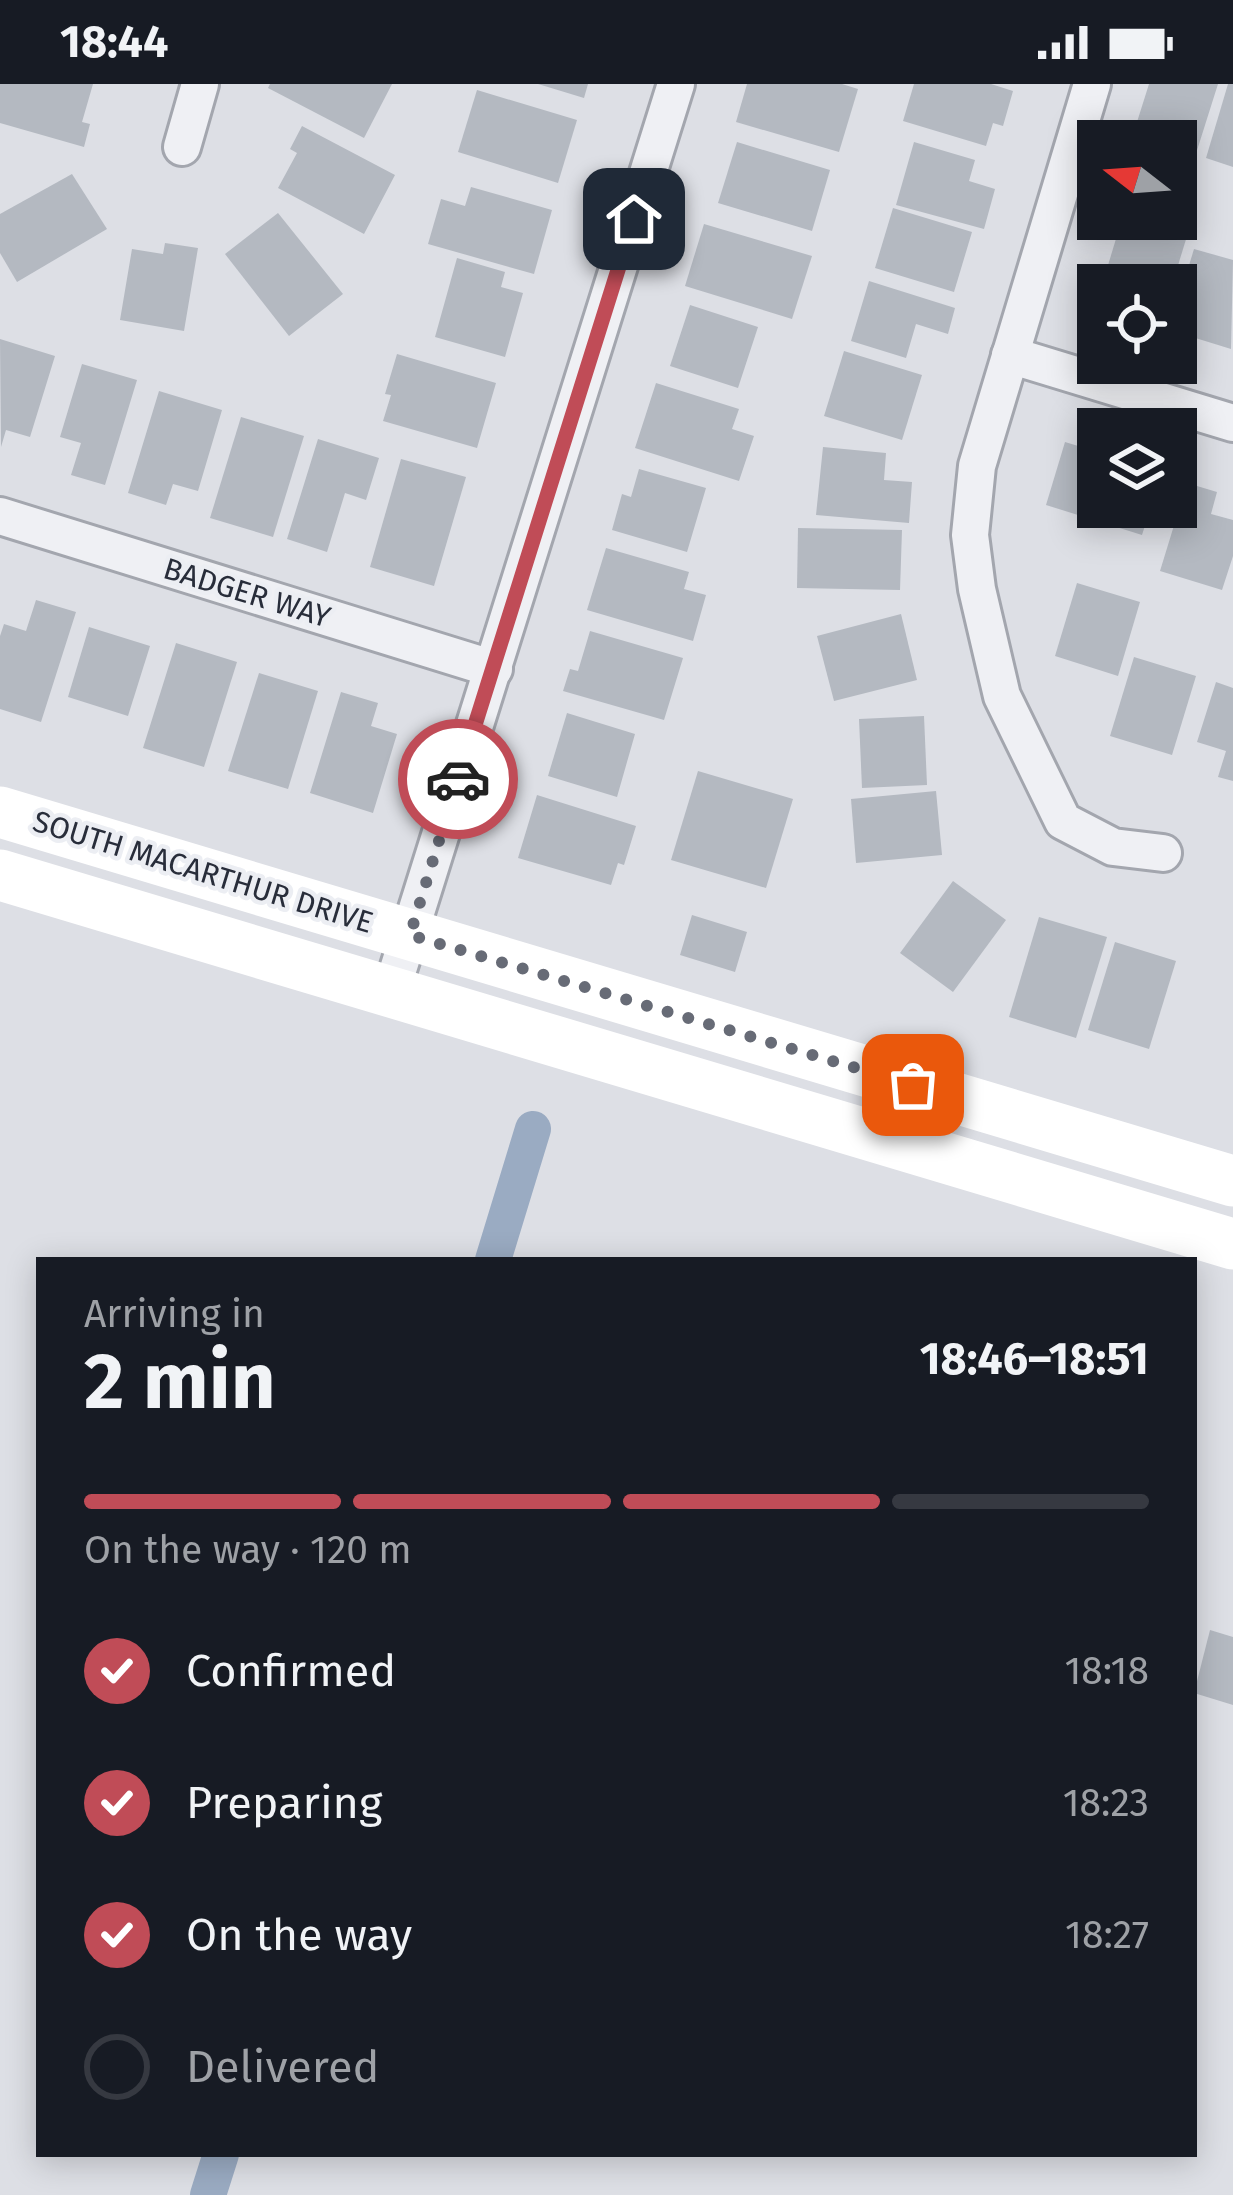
<!DOCTYPE html>
<html lang="en">
<head>
<meta charset="utf-8">
<style>
  :root { --surface:#171b24; --page:#20242c; --text:#f1f3f6; --muted:#9ea1a6; --line:#363941; --accent:#c04c57 }
  body { margin:0; font-family:"Fira Sans",sans-serif; background:var(--page); color:var(--text); height:100vh; display:flex; flex-direction:column; font-size:45px; white-space:nowrap }
  * { box-sizing:border-box; margin:0 }
  p { font-size:39px; color:var(--muted) }
  .icon { flex:none; width:66px; height:66px; fill:none; stroke:currentColor; stroke-width:2; stroke-linecap:round; stroke-linejoin:round }
  .map { position:relative; flex:1; overflow:hidden }
  .sheet { position:absolute; left:36px; top:1173px; width:1161px; height:900px; display:flex; flex-direction:column; background:var(--surface); border-radius:0px; box-shadow:0 6px 30px #0003 }
  .sheet>* { flex:none }
  .needle { width:78px; rotate:287deg }
  .tools { position:absolute; left:1077px; top:36px; display:grid; gap:24px }
  .tools a { display:grid; place-items:center; width:120px; height:120px; border-radius:0px; background:var(--surface); box-shadow:0 6px 30px #0003; font-size:60px }
  .pin { position:absolute; display:grid; place-items:center; width:102px; height:102px; color:#fff; margin:-51px; border-radius:24px; box-shadow:0 6px 18px #0006 }
  .courier { position:absolute; display:grid; place-items:center; width:120px; height:120px; margin:-60px; border:9px solid #c04c57; border-radius:50%; background:#fff; color:#222; box-shadow:0 3px 15px #0007 }
  .head em { font-style:normal; font-weight:700 }
  .head div { display:flex; flex-direction:column-reverse }
  .head { display:flex; align-items:center; justify-content:space-between; height:204px; padding:0 48px }
  h1 { font-size:78px; font-weight:700; line-height:90px }
  .bar { display:grid; grid-template-columns:repeat(4,1fr); gap:18px 12px; align-content:center; height:144px; padding:0 48px }
  .bar i { height:15px; border-radius:9px; background:var(--line) }
  .bar .current { background:var(--accent) }
  .bar p { grid-column:span 4 }
  ol { padding:0 48px; list-style:none }
  li { display:flex; align-items:center; gap:36px; height:132px }
  li p { margin-inline-start:auto }
  li .icon { padding:12px; border-radius:50%; background:var(--accent); color:#fff; stroke-width:4 }
  li:last-child { color:var(--muted) }
  li i { width:66px; height:66px; border:6px solid var(--line); border-radius:50% }
  .status { display:flex; justify-content:space-between; align-items:center; height:84px; padding:0 60px; background:var(--surface); direction:ltr }
  .status svg { height:33px; fill:currentColor }
  .map>svg:first-child { display:block }
</style>
</head>
<body>
<div class="status"><b>18:44</b><svg viewBox="0 0 49 12"><path d="M0 12V9h3v3zM5 12V6h3v6zM10 12V3h3v9zM15 12V0h3v12zM26 1h20v11H26zM47 4h2v5h-2z"/></svg></div>
<div class="map">
<svg width="1233" height="2111" viewBox="0 0 1233 2111">
  <rect width="100%" height="100%" fill="#dddfe5"/>
  <g fill="none" stroke-linecap="round" stroke-linejoin="round">
    <g stroke="#9aabc2" stroke-width="36">
      <path d="M493,1176L533,1045"/>
      <path d="M208,2111L221,2070"/>
    </g>
  </g>
  <g fill="#b4b9c1">
    <path d="M0,0H93L82,38L90,40L84,63L0,39Z"/>
    <path d="M270,0H392L364,54L268,4Z"/>
    <path d="M538,0H588L584,14Z"/>
    <path d="M747,0H842L858,5L839,68L736,38Z"/>
    <path d="M914,0H991L1013,7L1003,42L993,39L986,62L903,37Z"/>
    <path d="M1149,0H1218L1187,98L1176,95V57H1131Z"/>
    <path d="M1228,0H1233V83L1206,74Z"/>
    <path d="M477,6L577,36L558,99L458,68Z"/>
    <path d="M302,42L395,91L364,150L278,104L297,69L290,65Z"/>
    <path d="M737,58L830,86L812,147L718,119Z"/>
    <path d="M914,58L975,76L969,97L995,105L984,145L896,121Z"/>
    <path d="M72,90L107,145L17,198L0,169V130Z"/>
    <path d="M471,103L552,126L534,190L428,160L441,115L465,122Z"/>
    <path d="M893,124L972,148L954,208L875,184Z"/>
    <path d="M278,129L343,210L289,252L225,170Z"/>
    <path d="M1122,135L1187,152L1172,201H1102Z"/>
    <path d="M704,140L812,172L792,235L685,202Z"/>
    <path d="M165,159L198,164L184,247L120,236L132,165L163,170Z"/>
    <path d="M1194,165L1233,176L1231,265L1176,248V224Z"/>
    <path d="M457,174L505,188L501,203L523,209L505,273L435,253Z"/>
    <path d="M869,197L955,224L948,250L916,240L906,274L851,257Z"/>
    <path d="M690,221L758,243L738,304L670,282Z"/>
    <path d="M0,255L55,272L30,353L6,346L1,363Z"/>
    <path d="M844,267L922,291L902,356L824,332Z"/>
    <path d="M397,270L496,299L477,364L383,337L391,311L385,310Z"/>
    <path d="M82,280L137,296L105,401L71,391L81,359L60,353Z"/>
    <path d="M656,299L739,325L732,345L754,352L739,397L635,364Z"/>
    <path d="M159,307L222,326L198,407L173,400L166,421L128,409Z"/>
    <path d="M241,333L304,352L273,453L210,434Z"/>
    <path d="M318,355L379,374L366,416L345,409L327,468L287,455Z"/>
    <path d="M1065,358L1098,368V423H1151L1142,451L1046,421Z"/>
    <path d="M823,363L886,369L884,396L912,398L909,439L816,431Z"/>
    <path d="M401,375L466,393L434,502L370,483Z"/>
    <path d="M639,385L706,404L687,468L612,446L622,410L631,413Z"/>
    <path d="M1187,399L1217,408L1211,430L1233,436V472L1222,506L1160,487Z"/>
    <path d="M798,444L902,446L900,506L797,504Z"/>
    <path d="M606,464L689,488L684,505L706,511L693,557L587,526Z"/>
    <path d="M1077,499L1140,518L1118,592L1055,572Z"/>
    <path d="M36,516L76,528L41,638L0,625V552L4,540L26,547Z"/>
    <path d="M901,530L917,596L834,617L817,552Z"/>
    <path d="M89,543L150,562L128,632L68,613Z"/>
    <path d="M590,547L683,574L664,636L563,607L570,585L578,587Z"/>
    <path d="M176,559L237,578L204,683L143,664Z"/>
    <path d="M1134,573L1196,592L1172,671L1110,652Z"/>
    <path d="M259,589L318,607L288,705L228,687Z"/>
    <path d="M1216,598L1233,604V697L1218,693L1226,667L1197,658Z"/>
    <path d="M341,608L378,619L371,642L397,650L373,729L310,709Z"/>
    <path d="M567,629L635,650L617,713L548,692Z"/>
    <path d="M924,632L927,701L862,704L859,635Z"/>
    <path d="M698,687L793,715L766,804L671,776Z"/>
    <path d="M936,707L942,771L856,779L851,715Z"/>
    <path d="M537,711L636,742L624,781L618,779L611,801L518,774Z"/>
    <path d="M953,797L1006,836L953,908L900,869Z"/>
    <path d="M692,831L747,848L735,888L680,871Z"/>
    <path d="M1039,833L1107,853L1076,954L1009,933Z"/>
    <path d="M1115,858L1176,877L1149,965L1088,946Z"/>
    <path d="M1210,1546L1233,1553V1621L1194,1609Z"/>
  </g>
  <g fill="none" stroke-linecap="round" stroke-linejoin="round">
    <defs>
      <g id="street">
        <path d="M1092,0L977,382L970,451L977,505L1002,612L1063,737L1113,763L1163,769"/>
        <path d="M182,63L200,0"/>
        <path d="M1010,271L1233,339"/>
        <path d="M0,432L494,585"/>
        <path d="M391,908L676,0"/>
      </g>
    </defs>
    <use href="#street" stroke="#a3a6ae" stroke-width="42"/>
    <use href="#street" stroke="#eff0f4" stroke-width="36"/>
    <g stroke="#fff" stroke-width="51">
      <path d="M0,728L1233,1097"/>
      <path d="M0,791L1233,1160"/>
    </g>
  </g>
  <g fill="none" stroke-linecap="round" stroke-linejoin="round">
    <path stroke="#676b76" stroke-width="12" stroke-dasharray="0 21.6" d="M458,695L410,851L913,1001"/>
    <path stroke="#c04c57" stroke-width="15" d="M458,695L634,135"/>
  </g>
  <g text-anchor="middle" dominant-baseline="central" stroke-width="9" stroke-linejoin="round" paint-order="stroke">
    <g font-size="30" fill="#282d3a" stroke="#eceef3">
      <text transform="translate(247 509) rotate(17)">BADGER WAY</text>
      <text transform="translate(203 788) rotate(17)">SOUTH MACARTHUR DRIVE</text>
    </g>
  </g>
</svg>
<div class="tools">
<a><svg class="needle" viewBox="-14 -14 28 28"><path d="M0-13l5 13h-10z" fill="#e53935"/><path d="M0 13l5-13h-10z" fill="#9ea1a6"/></svg></a>
<a><svg class="icon" aria-label="locate" viewBox="0 0 24 24"><circle cx="12" cy="12" r="6"/><path d="M12 2v4M12 18v4M2 12h4M18 12h4"/></svg></a>
<a><svg class="icon" aria-label="layers" viewBox="0 0 24 24"><path d="M12 4l9 5-9 5-9-5zM3 14l9 5 9-5"/></svg></a>
</div>
<div class="pin" style="left:913px;top:1001px;background:#ea580c"><svg class="icon" aria-label="bag" viewBox="0 0 24 24"><path d="M5 8h14l-1 12H6zM9 8a3 3 0 0 1 6 0"/></svg></div>
<div class="pin" style="left:634px;top:135px;background:#1f2937"><svg class="icon" aria-label="home" viewBox="0 0 24 24"><path d="M3 11l9-7 9 7M6 9v11h12V9"/></svg></div>
<div class="courier" style="left:458px;top:695px"><svg class="icon" aria-label="car" viewBox="0 0 24 24"><path d="M5 17H2v-5l4-1 3-4h7l3 4 3 1v5h-3M9 17h6M6 11h13"/><circle cx="7" cy="17" r="2"/><circle cx="17" cy="17" r="2"/></svg></div>
<section class="sheet">
<div class="head"><div><h1>2 min</h1><p>Arriving in</p></div><em>18:46–18:51</em></div>
<div class="bar"><i class="current"></i><i class="current"></i><i class="current"></i><i></i><p>On the way · 120 m</p></div>
<ol>
<li><svg class="icon" aria-label="check" viewBox="0 0 24 24"><path d="M5 12l5 5 9-10"/></svg>Confirmed<p>18:18</p></li>
<li><svg class="icon" aria-label="check" viewBox="0 0 24 24"><path d="M5 12l5 5 9-10"/></svg>Preparing<p>18:23</p></li>
<li><svg class="icon" aria-label="check" viewBox="0 0 24 24"><path d="M5 12l5 5 9-10"/></svg>On the way<p>18:27</p></li>
<li><i></i>Delivered</li>
</ol>
</section>
</div>
</body>
</html>
